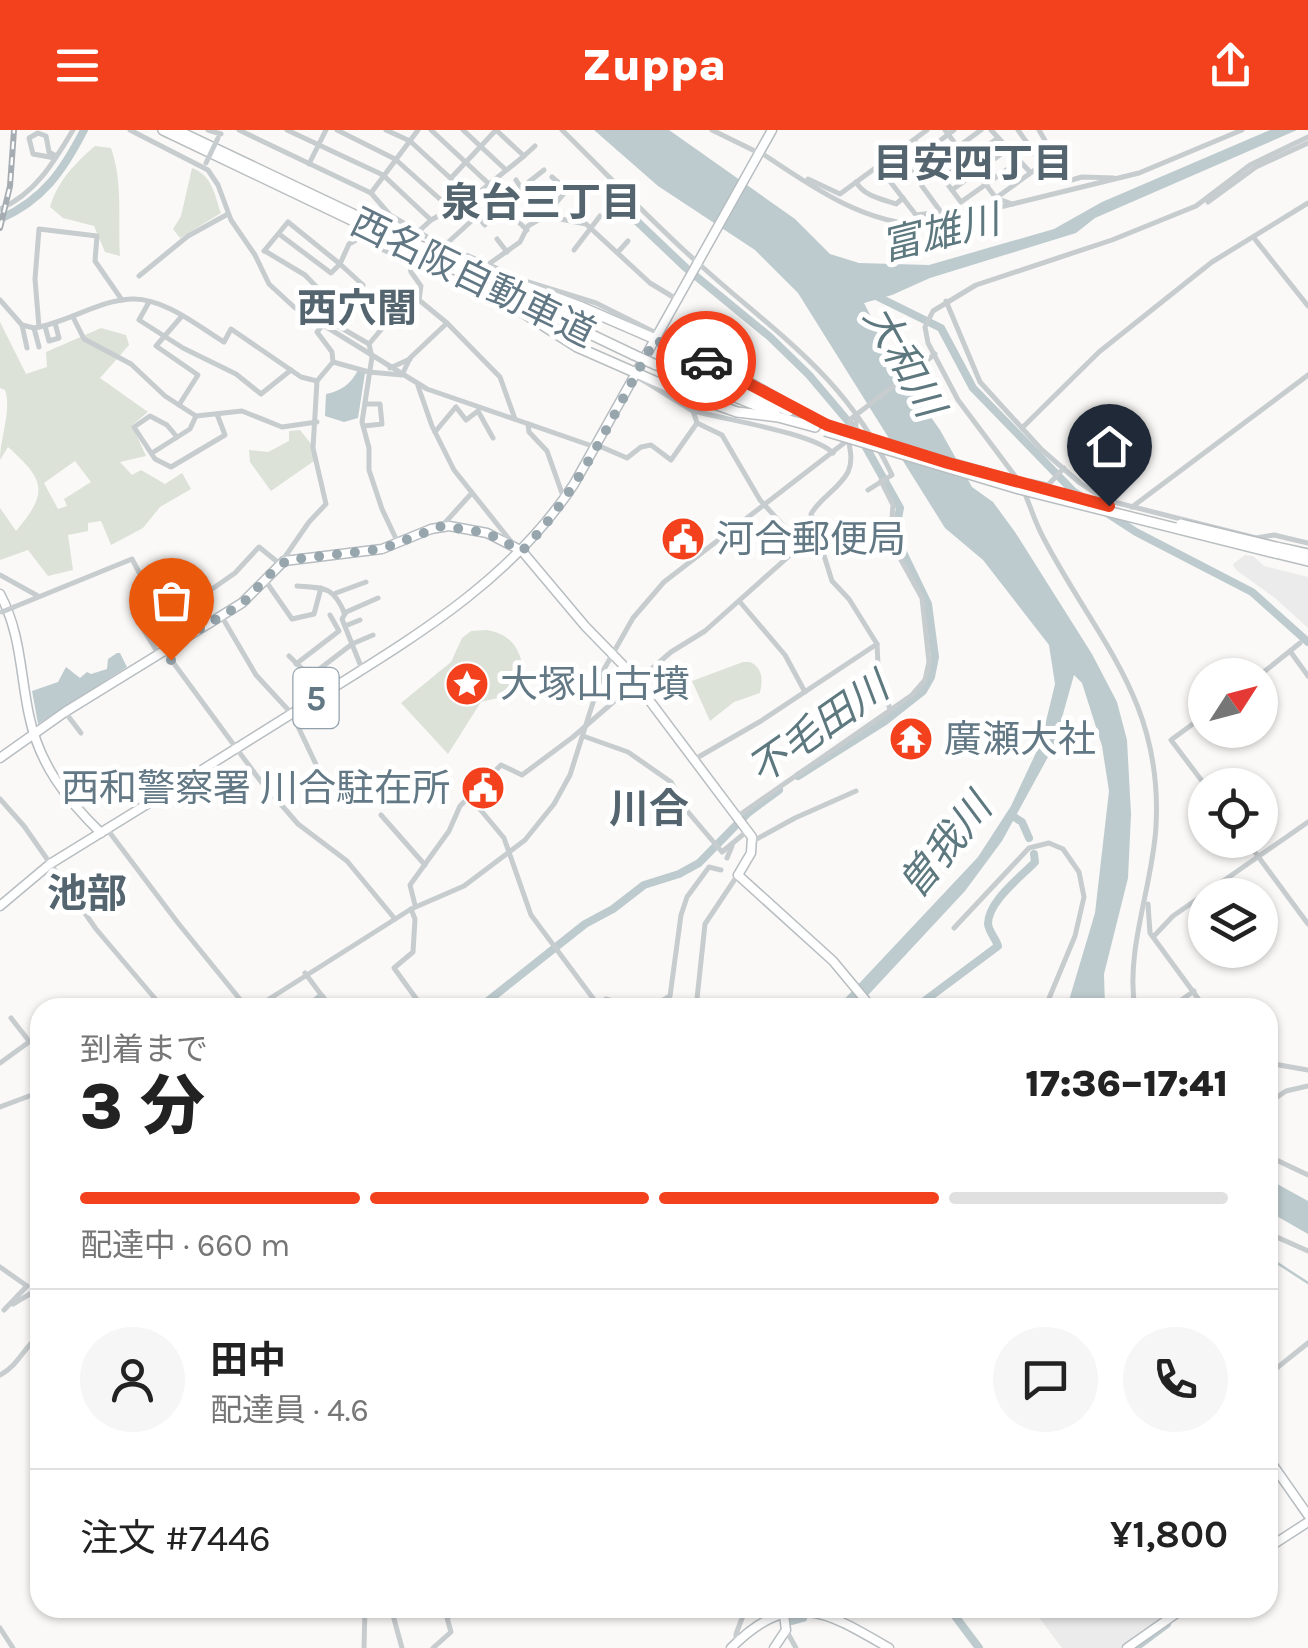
<!DOCTYPE html>
<html lang="ja">
<head>
<meta charset="utf-8">
<style>
  :root { --surface:#fff; --page:#f6f6f6; --text:#222; --muted:#767676; --line:#e0e0e0; --accent:#f3411e }
  body { margin:0; font-family:Karla,"Noto Sans JP",sans-serif; background:var(--page); color:var(--text); height:100vh; display:flex; flex-direction:column; font-size:38px; white-space:nowrap }
  * { box-sizing:border-box; margin:0 }
  p { font-size:32px; color:var(--muted) }
  .icon { flex:none; width:55px; height:55px; fill:none; stroke:currentColor; stroke-width:2; stroke-linecap:round; stroke-linejoin:round }
  .map { position:relative; flex:1; overflow:hidden }
  .details { position:absolute; left:30px; top:868px; width:1248px; height:620px; display:flex; flex-direction:column; background:var(--surface); border-radius:30px; box-shadow:0 2px 8px #0004 }
  .details>* { flex:none }
  .needle { width:65px; rotate:54deg }
  .tools { position:absolute; left:1188px; top:528px; display:grid; gap:20px }
  .tools a { display:grid; place-items:center; width:90px; height:90px; border-radius:50%; background:var(--surface); box-shadow:0 2px 8px #0004; font-size:50px }
  .pin { position:absolute; display:grid; place-items:center; width:85px; height:85px; color:#fff; margin:-102px -42px; border-radius:50% 50% 50% 0; rotate:-45deg; box-shadow:0 0 10px #0007 }
  .pin .icon { rotate:45deg }
  .courier { position:absolute; display:grid; place-items:center; width:100px; height:100px; margin:-50px; border:8px solid #f3411e; border-radius:50%; background:#fff; color:#222; box-shadow:0 2px 12px #0007 }
  .head em { font-style:normal; font-weight:800 }
  .head div { display:flex; flex-direction:column-reverse }
  .head { display:flex; align-items:center; justify-content:space-between; height:170px; padding:0 50px }
  h1 { font-size:65px; font-weight:800; line-height:75px }
  .bar { display:grid; grid-template-columns:repeat(4,1fr); gap:15px 10px; align-content:center; height:120px; padding:0 50px }
  .bar i { height:12px; border-radius:8px; background:var(--line) }
  .bar .active { background:var(--accent) }
  .bar p { grid-column:span 4 }
  .line { display:flex; align-items:center; gap:25px; padding:0 50px; border-top:2px solid var(--line) }
  .line div { flex:1 }
  .round { display:grid; place-items:center; flex:none; width:105px; height:105px; border-radius:52px; background:var(--page) }
  header { display:flex; justify-content:space-between; align-items:center; height:130px; padding:0 50px; background:var(--accent); color:#fff; font-size:45px; font-weight:800 }
  .map>svg:first-child { display:block }
</style>
</head>
<body>
<header><svg class="icon" aria-label="menu" viewBox="0 0 24 24"><path d="M4 6h16M4 12h16M4 18h16"/></svg>Zuppa<svg class="icon" aria-label="share" viewBox="0 0 24 24"><path d="M12 15V3M7 8l5-5 5 5M5 13v7h14v-7"/></svg></header>
<div class="map">
<svg width="1308" height="1518" viewBox="0 0 1308 1518">
  <rect width="100%" height="100%" fill="#faf9f7"/>
  <g fill="#eaebea">
    <path d="M1245,425L1253,426L1264,436L1308,447V498L1275,468L1236,440L1233,434Z"/>
    <path d="M1032,1478H1177L1121,1518H1062Z"/>
  </g>
  <g fill="#dce2d8" fill-rule="evenodd">
    <path d="M95,16L111,18C123,51 118,90 120,126L105,122L94,96L63,88L50,77C57,52 75,33 95,16Z"/>
    <path d="M192,38C213,46 214,64 221,83L180,108L173,99L181,86Z"/>
    <path d="M0,192L26,244L47,237L46,222L101,198L126,205L129,215L100,248L148,282L132,295L146,326L120,332L132,345L141,340L165,354L182,343L191,359L160,377L143,398L111,415L101,391L88,393V401L68,405L73,440L48,446L28,420L0,430V378L16,401C49,362 45,350 8,317L0,330C0,308 12,280 5,260L0,258ZM75,331L91,352L64,369L67,376L58,379L44,353Z"/>
    <path d="M300,300L312,315L314,331L271,361L250,332L249,320L268,322L289,311V301Z"/>
    <path d="M486,500C509,503 521,518 523,541L498,568L481,572L448,624L401,573L451,532L462,508L471,501Z"/>
    <path d="M743,532H750C763,538 763,550 760,563L734,572L710,591L692,551Z"/>
  </g>
  <g fill="#bdcbce">
    <path d="M594,0H669L795,89L830,124L859,133L929,135L1054,99L1102,72L1270,0H1297L1095,88L1076,103L930,148L892,165L864,173L901,245L940,300L972,357L993,372L1015,402L1092,524L1117,572L1127,610L1131,684L1128,748L1104,844L1105,877H1067L1095,783L1109,661L1102,616L1082,553L1074,545L1054,616L1002,711L965,761L857,877H837L978,727L1011,676L1041,612L1055,554L1049,515L983,430L945,398L798,163L755,120L658,56Z"/>
    <path d="M358,240L365,243L358,288L344,292L325,286L326,264C341,261 351,254 358,240Z"/>
    <path d="M117,523H120L127,537L38,594L32,561L58,552L66,537L80,548L87,542L91,544L107,539L108,529Z"/>
    <path d="M1268,1049L1308,1071V1104L1268,1081Z"/>
  </g>
  <g fill="none" stroke-linecap="round" stroke-linejoin="round">
    <path stroke="#bdcbce" stroke-width="2.5" d="M1268,1127L1308,1153"/>
    <g stroke="#bdcbce" stroke-width="8">
      <path d="M602,58L686,138L770,207L809,245L858,303L900,378L896,398L899,414L928,474L935,527L931,547L923,561L885,591L798,646"/>
      <path d="M0,89C43,70 63,41 84,0"/>
      <path d="M874,165L941,198L973,258L1073,361L1136,402L1252,462L1308,512"/>
      <path d="M1011,685L1022,692L1029,708"/>
      <path d="M307,878L321,867L326,873"/>
      <path d="M479,878L585,794L613,779L644,755L679,744L699,733L748,683L779,660"/>
      <path d="M915,878L998,816C996,809 989,802 988,794C988,771 1021,747 1035,732L1034,724"/>
      <path d="M1268,1319L1270,1324"/>
      <path d="M949,1478L979,1518"/>
      <path d="M792,1491L803,1488"/>
      <path d="M1135,1518L1167,1494"/>
    </g>
    <defs>
      <g id="major">
        <path d="M0,464C21,503 20,543 29,585C39,634 66,669 101,703"/>
        <path d="M0,628L65,582L242,473L284,431L382,419L431,399L449,396L487,403L522,421L585,496L622,534L752,707L751,723L738,745L833,831L872,878"/>
        <path d="M0,776L50,734C135,682 220,629 304,576C404,513 508,455 574,354L772,0"/>
        <path d="M1268,1328L1308,1385"/>
        <path d="M1268,1418L1308,1392"/>
        <path d="M731,1518C791,1458 827,1482 889,1518"/>
        <path d="M774,1518L786,1500L784,1485"/>
        <path d="M1127,1518L1184,1478"/>
      </g>
      <g id="highway">
        <path d="M163,0L634,225"/>
        <path d="M176,0L458,134"/>
        <path d="M454,130L579,176L729,241L814,290"/>
        <path d="M497,166L577,217L675,260L737,282L778,287L815,297"/>
        <path d="M669,233L789,281"/>
        <path d="M654,234L775,283"/>
        <path d="M808,288L827,295"/>
        <path d="M1276,417L1308,424"/>
        <path d="M1275,423L1308,431"/>
      </g>
    </defs>
    <use href="#major" stroke="#b7bdc1" stroke-width="11"/>
    <use href="#highway" stroke="#b9bec1" stroke-width="12"/>
    <g stroke="#c7cccf" stroke-width="5">
      <path d="M130,0L208,40L218,55L231,90L255,125L269,154L294,177L427,259L595,317"/>
      <path d="M208,0L221,4"/>
      <path d="M239,0L371,63L390,85L434,111L528,152L596,173L658,204"/>
      <path d="M287,0L383,45L431,90"/>
      <path d="M337,0L395,29L451,79"/>
      <path d="M386,0L410,11L472,68"/>
      <path d="M431,0L489,54"/>
      <path d="M463,0L506,40"/>
      <path d="M562,0C607,44 651,91 698,133C776,204 844,244 892,345L868,360"/>
      <path d="M712,0L759,23"/>
      <path d="M945,0L996,68L1012,74"/>
      <path d="M991,0L1030,42"/>
      <path d="M1018,0L1042,34"/>
      <path d="M1039,0L1068,51L1082,47L1114,48"/>
      <path d="M914,10L961,72L1019,31"/>
      <path d="M925,22L954,0"/>
      <path d="M524,26L535,16"/>
      <path d="M766,26C815,59 867,95 927,95L1139,43L1242,0"/>
      <path d="M55,28L33,24L29,8L38,3L46,6L49,22L56,26"/>
      <path d="M309,34L326,0"/>
      <path d="M933,35L981,0"/>
      <path d="M878,36L916,85L941,82L897,22"/>
      <path d="M944,47L998,8"/>
      <path d="M451,48L496,0"/>
      <path d="M808,49L840,64L927,0"/>
      <path d="M516,50L521,58"/>
      <path d="M856,52C864,66 881,69 896,74L903,68"/>
      <path d="M952,60L1008,19"/>
      <path d="M371,63L418,0"/>
      <path d="M996,68L1054,26"/>
      <path d="M1208,72L1256,37L1308,13"/>
      <path d="M0,79C35,64 54,32 73,0"/>
      <path d="M505,79L527,100"/>
      <path d="M545,86L586,94L650,153L678,170"/>
      <path d="M542,87L521,58L544,40"/>
      <path d="M418,102L431,90L472,68L524,26L496,0"/>
      <path d="M1254,108L1308,176"/>
      <path d="M497,109L507,122"/>
      <path d="M444,116L477,86L485,95"/>
      <path d="M574,120L600,86"/>
      <path d="M264,121L288,92L340,134L331,143L279,104"/>
      <path d="M265,121L305,145L333,174L326,189L369,214L372,227L362,292L369,318V340L382,379L398,413"/>
      <path d="M618,122L628,111"/>
      <path d="M486,136L520,112L528,96L545,86L567,60L552,47"/>
      <path d="M139,146L188,106L228,84"/>
      <path d="M0,170L22,195L34,198C67,193 99,170 132,169C164,168 198,196 224,212L231,199L301,247L317,251"/>
      <path d="M419,170L447,193L500,247L515,289"/>
      <path d="M946,171L980,252L1042,320L1080,353L1106,370L1256,408L1274,405L1308,413"/>
      <path d="M149,172L139,190L183,218L236,244L261,264L291,240"/>
      <path d="M333,174L363,155L340,134L349,114L358,109L409,131L411,142L421,156L419,170"/>
      <path d="M73,187L84,209L131,234L165,266L196,286L242,281L282,297L317,292"/>
      <path d="M22,195L27,218"/>
      <path d="M45,196L49,211L59,208L55,193"/>
      <path d="M322,196L317,202L332,222L333,232"/>
      <path d="M39,197L35,149L39,99L97,106L95,131L122,170"/>
      <path d="M34,198L39,217"/>
      <path d="M369,214L385,195L419,170"/>
      <path d="M333,232L369,242L402,245L410,228L447,193"/>
      <path d="M390,238L410,229"/>
      <path d="M641,249L693,281L697,293L722,305L760,370L800,414"/>
      <path d="M418,256L432,296L454,340L513,414"/>
      <path d="M179,275L198,245L156,216L182,186"/>
      <path d="M456,277L466,290L478,281L493,308"/>
      <path d="M694,281C726,290 813,303 833,323"/>
      <path d="M528,294L529,302L547,321L563,366"/>
      <path d="M364,296L382,294L380,274H366"/>
      <path d="M1022,298L1099,222L1212,132L1308,73"/>
      <path d="M435,302L455,278"/>
      <path d="M177,307L167,295L150,286L134,297L155,329L171,337L225,305L217,284"/>
      <path d="M597,315L627,328L641,317L651,315L671,330L697,293"/>
      <path d="M152,323L190,299L196,286"/>
      <path d="M1018,350L958,270L928,213L925,197L933,181L976,155L1112,110L1196,76L1250,35L1308,7"/>
      <path d="M1030,351L1048,355L1064,338"/>
      <path d="M1023,359C1030,375 1035,393 1044,409C1097,510 1163,570 1156,696C1153,755 1125,820 1135,878"/>
      <path d="M1132,377L1308,245"/>
      <path d="M442,396L470,365"/>
      <path d="M0,445L38,466"/>
      <path d="M265,450L292,489L314,484L321,458"/>
      <path d="M297,456C325,458 333,456 345,484L342,489L362,539"/>
      <path d="M336,463L366,452"/>
      <path d="M740,472L785,525L805,562"/>
      <path d="M14,477L132,429L152,467"/>
      <path d="M344,483L378,468"/>
      <path d="M222,487L256,545L292,584L322,647L341,674"/>
      <path d="M345,496L360,490"/>
      <path d="M164,520L259,649L298,694L347,731L395,789"/>
      <path d="M1290,521L1308,546"/>
      <path d="M158,523L133,483C152,466 171,462 193,448L202,466L235,443L259,417L280,434L309,392L326,374L313,318L317,251L333,232"/>
      <path d="M289,526L326,562"/>
      <path d="M296,534L339,501L330,485"/>
      <path d="M1260,545L1300,513"/>
      <path d="M309,547L352,514L373,505"/>
      <path d="M890,580L878,535L877,514L849,469L832,451L811,384C820,368 839,359 848,342C857,322 841,306 852,288L935,224"/>
      <path d="M65,582L81,603"/>
      <path d="M1205,585L1171,610L1205,655"/>
      <path d="M583,606L628,622L671,652L688,682L722,722L746,702"/>
      <path d="M695,629L761,591L877,514"/>
      <path d="M469,666L504,708L531,785L598,875L606,869L636,878"/>
      <path d="M0,669L24,696L96,799L163,878"/>
      <path d="M381,685L425,735"/>
      <path d="M738,686L912,565L925,550L929,532L922,468L895,419L891,399L893,375L881,351"/>
      <path d="M107,699L178,793L247,878"/>
      <path d="M1246,710L1308,794"/>
      <path d="M753,711L795,688L856,661"/>
      <path d="M727,728L732,716"/>
      <path d="M1148,774L1150,803L1205,878"/>
      <path d="M415,775L410,755L449,701L460,676L501,635L522,645L573,607L671,522L705,501L816,402"/>
      <path d="M411,779L415,789L413,822L394,838L423,878"/>
      <path d="M954,798L1029,718L1049,713L1063,719L1079,742L1084,767L1075,806L1045,878"/>
      <path d="M1154,806L1173,786L1308,692"/>
      <path d="M305,843L331,878"/>
      <path d="M255,878L411,779L464,756L525,710L554,674L570,645L603,541L633,488L664,452L848,310L855,302L857,286"/>
      <path d="M650,878L670,866L681,785L687,767L709,737L721,740"/>
      <path d="M696,878L705,794L737,746"/>
      <path d="M1170,878L1194,861"/>
      <path d="M11,888L29,911"/>
      <path d="M0,933L40,904"/>
      <path d="M1268,933L1308,940"/>
      <path d="M1268,973L1286,961L1308,956"/>
      <path d="M0,977L40,962"/>
      <path d="M1268,1026L1308,1045"/>
      <path d="M1268,1103L1308,1121"/>
      <path d="M0,1137L27,1156L4,1180"/>
      <path d="M13,1174L40,1158"/>
      <path d="M0,1245C19,1235 23,1218 40,1205"/>
      <path d="M1268,1245L1308,1213"/>
      <path d="M391,1478L402,1518"/>
      <path d="M1165,1478L1171,1486"/>
      <path d="M0,1498L13,1518"/>
      <path d="M786,1500L796,1518"/>
      <path d="M736,1512V1504L746,1478"/>
      <path d="M364,1518L365,1478"/>
      <path d="M433,1518L451,1502L447,1488L461,1478"/>
    </g>
    <use href="#major" stroke="#fff" stroke-width="8"/>
    <use href="#highway" stroke="#fff" stroke-width="9"/>
    <defs>
      <path id="rail" d="M0,98L10,56L14,0"/>
    </defs>
    <use href="#rail" stroke="#a5adb3" stroke-width="6"/>
    <use href="#rail" stroke="#fff" stroke-width="2.5" stroke-dasharray="8" stroke-linecap="butt"/>
    <defs>
      <g id="highway-bridge">
        <path d="M634,225L654,234"/>
        <path d="M825,301L1019,359L1275,423"/>
        <path d="M901,319L1035,357"/>
        <path d="M1181,394L1276,417"/>
      </g>
    </defs>
    <use href="#highway-bridge" stroke="#b9bec1" stroke-width="12" stroke-linecap="butt"/>
    <g stroke="#c7cccf" stroke-width="5">
      <path d="M206,33L218,8"/>
      <path d="M381,113L390,94"/>
      <path d="M2,482L14,477"/>
    </g>
    <use href="#highway-bridge" stroke="#fff" stroke-width="9"/>
  </g>
  <g fill="none" stroke-linecap="round" stroke-linejoin="round">
    <path stroke="#97a5ad" stroke-width="10" stroke-dasharray="0 18" d="M171,530L164,520L242,474L276,438L288,430L382,419L442,396L487,403L522,421C580,361 614,282 655,210L706,231"/>
    <path stroke="#f3411e" stroke-width="12" d="M706,231L827,295L948,333L1109,376"/>
  </g>
  <defs>
    <symbol id="civic-disc" viewBox="-11 -11 22 22"><circle r="9.5" fill="#f3411e" stroke="#fff"/><path d="M-.6-6.5H3V-4.5H.6V-3L4-1V1h2V6H-6V1h2V-1L-.6-3ZM-1.2 2.5V6h2.4V2.5Z" fill="#fff"/></symbol>
    <symbol id="sight-disc" viewBox="-11 -11 22 22"><circle r="9.5" fill="#f3411e" stroke="#fff"/><path d="M0-6L1.8-2.2L6-1.7L2.9 1.2L3.7 5.4L0 3.3L-3.7 5.4L-2.9 1.2L-6-1.7L-1.8-2.2Z" fill="#fff"/></symbol>
    <symbol id="temple-disc" viewBox="-11 -11 22 22"><circle r="9.5" fill="#f3411e" stroke="#fff"/><path d="M0-6L5-2H3V0L6.5 2.5H4V6H1.5V3h-3V6H-4V2.5H-6.5L-3 0V-2H-5Z" fill="#fff"/></symbol>
  </defs>
  <g fill-rule="evenodd">
    <use href="#civic-disc" x="658" y="384" width="50" height="50"/>
    <use href="#sight-disc" x="442" y="529" width="50" height="50"/>
    <use href="#temple-disc" x="886" y="584" width="50" height="50"/>
    <use href="#civic-disc" x="458" y="633" width="50" height="50"/>
  </g>
  <g text-anchor="middle" dominant-baseline="central" stroke-width="10" stroke-linejoin="round" paint-order="stroke">
    <rect fill="#fff" stroke="#91a0aa" stroke-width="2.5" x="293.5" y="538" width="45" height="60" rx="8"/>
    <g font-size="35" font-weight="bold" fill="#627885">
      <text x="316" y="568">5</text>
    </g>
    <g font-size="38" fill="#627885" stroke="#fff">
      <text transform="translate(473 148) rotate(26)">西名阪自動車道</text>
    </g>
    <g font-size="38" fill="#627885" stroke="#fff" text-anchor="start">
      <text x="716" y="409">河合郵便局</text>
      <text x="500" y="554">大塚山古墳</text>
      <text x="944" y="609">廣瀬大社</text>
      <text x="450" y="658" text-anchor="end">西和警察署 川合駐在所</text>
    </g>
    <g font-size="40" font-weight="bold" fill="#54656f" stroke="#fff">
      <text x="973" y="33">目安四丁目</text>
      <text x="541" y="72">泉台三丁目</text>
      <text x="357" y="178">西穴闇</text>
      <text x="649" y="678">川合</text>
      <text x="87" y="763">池部</text>
    </g>
    <g font-size="40" font-style="italic" fill="#5d787e" stroke="#fff">
      <text transform="translate(940 103) rotate(-14)">富雄川</text>
      <text transform="translate(904 231) rotate(61)">大和川</text>
      <text transform="translate(818 598) rotate(-35)">不毛田川</text>
      <text transform="translate(945 716) rotate(-51)">曽我川</text>
    </g>
  </g>
</svg>
<div class="tools">
<a><svg class="needle" viewBox="-14 -14 28 28"><path d="M0-13l5 13h-10z" fill="#e53935"/><path d="M0 13l5-13h-10z" fill="#767676"/></svg></a>
<a><svg class="icon" aria-label="locate" viewBox="0 0 24 24"><circle cx="12" cy="12" r="6"/><path d="M12 2v4M12 18v4M2 12h4M18 12h4"/></svg></a>
<a><svg class="icon" aria-label="layers" viewBox="0 0 24 24"><path d="M12 4l9 5-9 5-9-5zM3 14l9 5 9-5"/></svg></a>
</div>
<div class="pin" style="left:171px;top:530px;background:#ea580c"><svg class="icon" aria-label="bag" viewBox="0 0 24 24"><path d="M5 8h14l-1 12H6zM9 8a3 3 0 0 1 6 0"/></svg></div>
<div class="pin" style="left:1109px;top:376px;background:#1f2937"><svg class="icon" aria-label="home" viewBox="0 0 24 24"><path d="M3 11l9-7 9 7M6 9v11h12V9"/></svg></div>
<div class="courier" style="left:706px;top:231px"><svg class="icon" aria-label="car" viewBox="0 0 24 24"><path d="M5 17H2v-5l4-1 3-4h7l3 4 3 1v5h-3M9 17h6M6 11h13"/><circle cx="7" cy="17" r="2"/><circle cx="17" cy="17" r="2"/></svg></div>
<section class="details">
<div class="head"><div><h1>3 分</h1><p>到着まで</p></div><em>17:36–17:41</em></div>
<div class="bar"><i class="active"></i><i class="active"></i><i class="active"></i><i></i><p>配達中 · 660 m</p></div>
<div class="line" style="height:180px"><a class="round"><svg class="icon" aria-label="person" viewBox="0 0 24 24"><circle cx="12" cy="8" r="4"/><path d="M4 21q1-7 8-7t8 7"/></svg></a><div><b>田中</b><p>配達員 · 4.6</p></div><a class="round"><svg class="icon" aria-label="chat" viewBox="0 0 24 24"><path d="M4 5h16v11H9l-5 4z"/></svg></a><a class="round"><svg class="icon" aria-label="phone" viewBox="0 0 24 24"><path d="M5 4h4l2 5-3 2q2 4 5 5l2-3 5 2v4C11 20 4 13 5 4z"/></svg></a></div>
<div class="line" style="height:130px"><div>注文 #7446</div><b>¥1,800</b></div>
</section>
</div>
</body>
</html>
